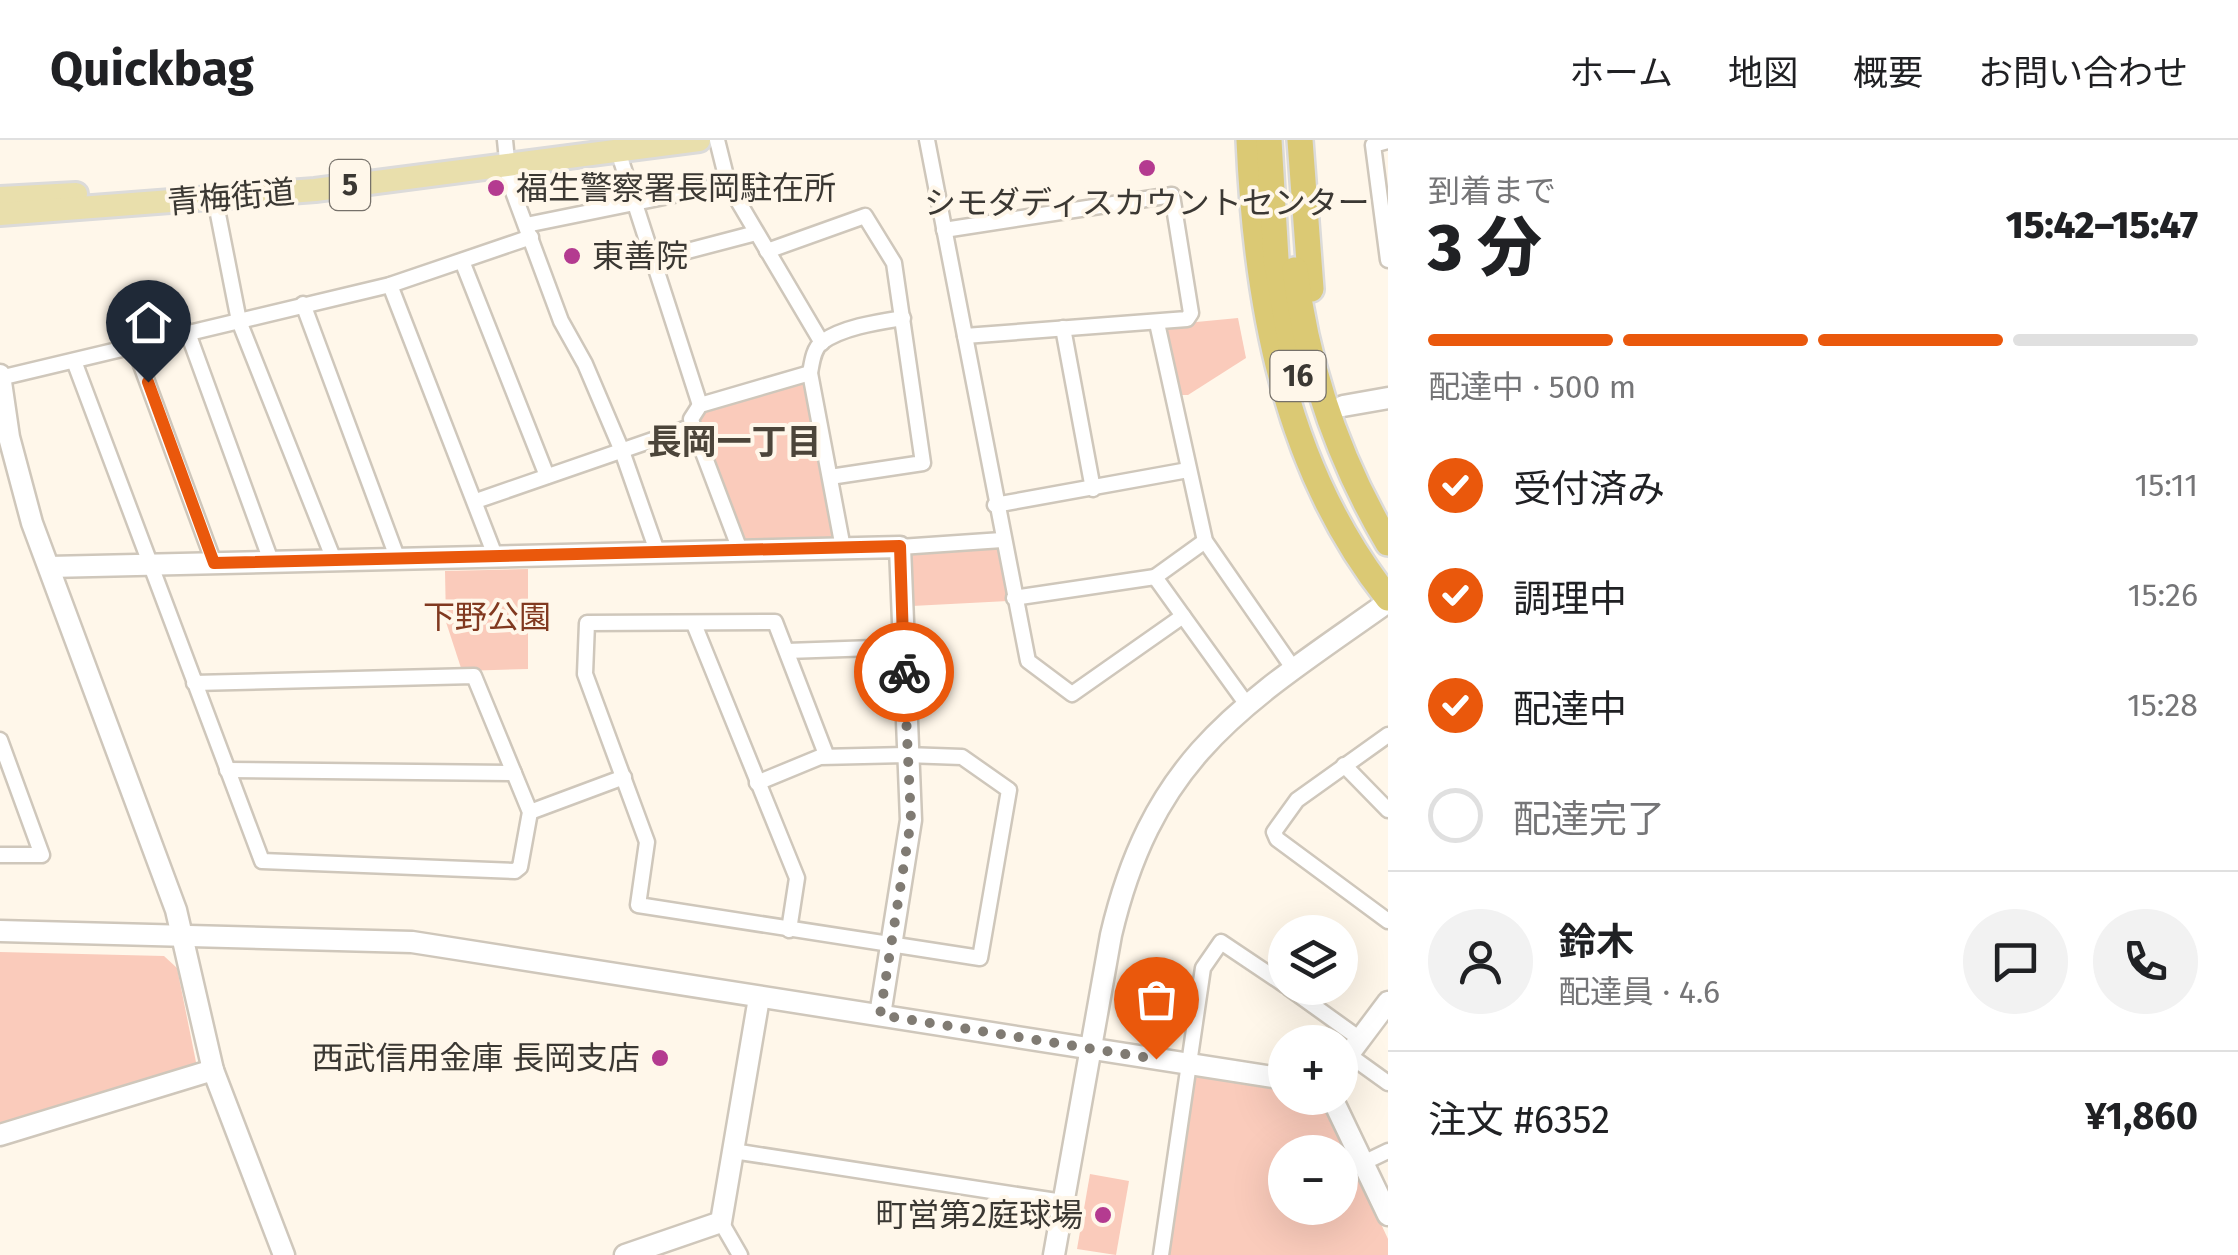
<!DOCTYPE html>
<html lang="ja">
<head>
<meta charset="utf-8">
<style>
  :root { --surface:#fff; --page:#f2f2f2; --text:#202124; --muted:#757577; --line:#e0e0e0; --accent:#ea580c }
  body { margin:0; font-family:"Fira Sans","Noto Sans JP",sans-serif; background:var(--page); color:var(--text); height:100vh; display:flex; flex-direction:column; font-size:38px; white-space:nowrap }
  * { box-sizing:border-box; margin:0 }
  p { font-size:32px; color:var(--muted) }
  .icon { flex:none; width:55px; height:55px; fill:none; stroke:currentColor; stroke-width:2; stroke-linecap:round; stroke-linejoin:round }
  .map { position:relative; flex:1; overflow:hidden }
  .side { display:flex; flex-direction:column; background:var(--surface); width:850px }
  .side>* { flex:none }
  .controls { position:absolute; left:1268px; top:775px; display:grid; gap:20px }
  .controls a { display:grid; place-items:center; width:90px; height:90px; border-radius:50%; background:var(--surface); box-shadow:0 10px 40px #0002; font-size:50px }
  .pin { position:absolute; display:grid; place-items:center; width:85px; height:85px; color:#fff; margin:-102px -42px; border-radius:50% 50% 50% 0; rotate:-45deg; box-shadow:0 0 10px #0007 }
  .pin .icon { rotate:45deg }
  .courier { position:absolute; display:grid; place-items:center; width:100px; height:100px; margin:-50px; border:8px solid #ea580c; border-radius:50%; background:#fff; color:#222; box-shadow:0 2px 12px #0007 }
  .headline em { font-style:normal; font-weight:800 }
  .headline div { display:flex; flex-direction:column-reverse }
  .headline { display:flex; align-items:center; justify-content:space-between; height:170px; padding:0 40px }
  h1 { font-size:65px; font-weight:800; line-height:75px }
  .bar { display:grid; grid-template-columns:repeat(4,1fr); gap:15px 10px; align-content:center; height:120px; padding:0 40px }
  .bar i { height:12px; border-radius:8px; background:var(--line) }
  .bar .selected { background:var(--accent) }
  .bar p { grid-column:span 4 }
  .line { display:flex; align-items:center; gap:25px; padding:0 40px; border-top:2px solid var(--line) }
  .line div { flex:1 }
  .round { display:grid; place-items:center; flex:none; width:105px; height:105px; border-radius:52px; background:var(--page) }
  ol { padding:0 40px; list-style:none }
  li { display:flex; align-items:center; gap:30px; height:110px }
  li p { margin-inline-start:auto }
  li .icon { padding:10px; border-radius:50%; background:var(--accent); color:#fff; stroke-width:4 }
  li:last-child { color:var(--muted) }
  li i { width:55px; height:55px; border:5px solid var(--line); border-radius:50% }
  header { display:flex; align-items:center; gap:60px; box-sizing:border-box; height:140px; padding:0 50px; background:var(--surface); border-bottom:2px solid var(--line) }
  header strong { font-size:48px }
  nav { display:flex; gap:55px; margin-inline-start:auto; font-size:35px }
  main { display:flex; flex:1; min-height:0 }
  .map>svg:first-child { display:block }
</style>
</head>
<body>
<header>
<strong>Quickbag</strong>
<nav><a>ホーム</a><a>地図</a><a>概要</a><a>お問い合わせ</a></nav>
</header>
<main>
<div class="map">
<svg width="1388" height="1115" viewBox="0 0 1388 1115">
  <rect width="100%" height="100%" fill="#fff7ea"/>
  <g fill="#facbbb" fill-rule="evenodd">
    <path d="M1238,178L1246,218L1188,255H1179L1165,185Z"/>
    <path d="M803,240L808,243L836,392L833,397L743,399L696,278L699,271Z"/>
    <path d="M992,407L999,410L1008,461L912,466L911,410Z"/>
    <path d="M528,429V529L462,531L446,482L445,431Z"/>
    <path d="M0,812L164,816L177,828L197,927L0,987Z"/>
    <path d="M1198,937L1285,950V958L1324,961L1388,1099V1115H1167L1193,940ZM1285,1012H1340V1068H1285Z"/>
    <path d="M1090,1034L1129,1041L1116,1115L1077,1109Z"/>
  </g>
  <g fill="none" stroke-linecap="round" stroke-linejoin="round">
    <defs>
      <g id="street">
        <path d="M505,0L509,41L561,181L585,224L622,311L658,414"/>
        <path d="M717,0L728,44L822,203"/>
        <path d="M927,0L1028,521L1072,554L1183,476L1245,562"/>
        <path d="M1388,1L1373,5L1388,120"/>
        <path d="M618,11L700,265"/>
        <path d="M215,59L239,181L334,420"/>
        <path d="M526,85L728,44"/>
        <path d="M944,90L1172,55L1191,173L1187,179L965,196"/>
        <path d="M767,111L865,76L894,123L923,323L830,337"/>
        <path d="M653,120L756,93"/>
        <path d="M462,121L547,336"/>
        <path d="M390,145L496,418"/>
        <path d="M303,164L397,417"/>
        <path d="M1157,183L1205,401L1293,528"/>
        <path d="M1063,188L1093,349"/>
        <path d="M188,193L271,421"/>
        <path d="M134,206L214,423"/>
        <path d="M74,221L262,721L515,731L520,727L530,672L474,536L194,543"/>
        <path d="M0,238L390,145L531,97"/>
        <path d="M693,286L740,410"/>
        <path d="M476,361L693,286L691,279L700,265L810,233"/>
        <path d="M995,365L1188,330"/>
        <path d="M900,407L1002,400"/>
        <path d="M843,408L810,233C812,223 813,209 822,202C843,187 878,182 903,178"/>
        <path d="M1155,437L1205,401"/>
        <path d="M1014,458L1155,437L1183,476"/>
        <path d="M694,484L797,738L789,790"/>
        <path d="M787,511L903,507"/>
        <path d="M1388,595L1297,660L1274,692L1277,699L1388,781"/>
        <path d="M0,600L42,715H0"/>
        <path d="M1344,625L1388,670"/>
        <path d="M227,630L514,633"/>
        <path d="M757,643L820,617L906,615L962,617L1009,650L980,818L638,765L647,702L585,534L587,483L775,482L827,617"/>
        <path d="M530,672L624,637"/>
        <path d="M1289,848L1360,899"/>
        <path d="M1349,915L1388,943"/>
        <path d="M733,1011L1063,1062"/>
        <path d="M1363,1023L1388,1011"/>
        <path d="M721,1082L740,1115"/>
        <path d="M1161,1115L1203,828L1221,802L1285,845"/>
      </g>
      <g id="secondary">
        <path d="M0,235L9,297L32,383L176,770L213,930L284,1115"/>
        <path d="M1343,266L1388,258"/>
        <path d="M49,427L900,407L911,680L880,875"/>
        <path d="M0,791L412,802L1285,939"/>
        <path d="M1340,926L1388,862"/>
        <path d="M1332,958L1388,1075"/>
        <path d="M0,995L213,930"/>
        <path d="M625,1115L721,1082L759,858"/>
        <path d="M1054,1115L1111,795C1154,612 1246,563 1388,462"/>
      </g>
      <g id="primary">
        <path d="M0,58L76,54"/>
        <path d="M0,74L315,50L699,0"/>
      </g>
      <g id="highway">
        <path d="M1249,0C1256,162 1284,327 1388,458"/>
        <path d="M1269,0L1276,119L1292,210"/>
        <path d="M1300,0L1311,149"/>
        <path d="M1295,130C1307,227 1338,319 1388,403"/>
      </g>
    </defs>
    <use href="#street" stroke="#cfc7bb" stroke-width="19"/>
    <use href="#secondary" stroke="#cfc7bb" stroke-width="25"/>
    <use href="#primary" stroke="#dcdbda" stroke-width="28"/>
    <use href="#highway" stroke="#dcdbda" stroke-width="30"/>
    <use href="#street" stroke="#fff" stroke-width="14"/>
    <use href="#secondary" stroke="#fff" stroke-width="20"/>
    <use href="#primary" stroke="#e9dfac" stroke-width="22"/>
    <use href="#highway" stroke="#dbc974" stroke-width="25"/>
  </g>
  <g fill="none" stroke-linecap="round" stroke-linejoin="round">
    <path stroke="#807b73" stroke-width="10" stroke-dasharray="0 18" d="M904,532L911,680L880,875L1156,919"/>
    <path stroke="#ea580c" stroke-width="12" d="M148,242L214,423L900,406L904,532"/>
  </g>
  <g fill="#b43b90" stroke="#fff7ea" stroke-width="4">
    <circle cx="1147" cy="28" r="10"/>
    <circle cx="496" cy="48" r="10"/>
    <circle cx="572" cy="116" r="10"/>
    <circle cx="660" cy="918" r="10"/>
    <circle cx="1103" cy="1075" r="10"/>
  </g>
  <g text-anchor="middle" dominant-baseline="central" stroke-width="8" stroke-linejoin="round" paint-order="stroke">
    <g fill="#fff7ea" stroke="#76716a" stroke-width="2.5">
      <rect x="330" y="20" width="40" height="50" rx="8"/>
      <rect x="1270.5" y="211" width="55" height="50" rx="8"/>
    </g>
    <g font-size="30" font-weight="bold" fill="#3b3833">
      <text x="350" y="45">5</text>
      <text x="1298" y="236">16</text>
    </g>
    <g font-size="32" fill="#3b3833" stroke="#fff7ea" text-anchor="start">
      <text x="516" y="48">福生警察署長岡駐在所</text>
      <text x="1147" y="63" text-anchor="middle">シモダディスカウントセンター</text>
      <text x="592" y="116">東善院</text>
      <text x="640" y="918" text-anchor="end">西武信用金庫 長岡支店</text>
      <text x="1083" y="1075" text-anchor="end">町営第2庭球場</text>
    </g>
    <g font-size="32" fill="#3b3833" stroke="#fff7ea">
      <text transform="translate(231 57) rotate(-5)">青梅街道</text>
    </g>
    <g font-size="32" fill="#813920" stroke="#fff7ea">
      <text x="487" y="477">下野公園</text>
    </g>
    <g font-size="35" font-weight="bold" fill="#4c453a" stroke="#fff7ea">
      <text x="734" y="302">長岡一丁目</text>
    </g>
  </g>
</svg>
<div class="controls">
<a><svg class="icon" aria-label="layers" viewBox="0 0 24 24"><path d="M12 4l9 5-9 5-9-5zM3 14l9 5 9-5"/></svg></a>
<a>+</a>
<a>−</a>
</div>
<div class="pin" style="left:1156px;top:919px;background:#ea580c"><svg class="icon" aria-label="bag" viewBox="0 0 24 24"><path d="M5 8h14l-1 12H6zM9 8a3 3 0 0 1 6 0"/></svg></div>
<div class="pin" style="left:148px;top:242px;background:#1f2937"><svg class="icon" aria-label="home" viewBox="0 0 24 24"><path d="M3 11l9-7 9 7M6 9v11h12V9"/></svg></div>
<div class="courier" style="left:904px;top:532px"><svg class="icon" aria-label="bike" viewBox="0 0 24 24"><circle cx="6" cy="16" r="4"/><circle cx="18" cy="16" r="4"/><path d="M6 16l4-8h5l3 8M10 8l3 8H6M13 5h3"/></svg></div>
</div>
<section class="side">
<div class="headline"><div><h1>3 分</h1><p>到着まで</p></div><em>15:42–15:47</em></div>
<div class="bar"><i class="selected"></i><i class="selected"></i><i class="selected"></i><i></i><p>配達中 · 500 m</p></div>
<ol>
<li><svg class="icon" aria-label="check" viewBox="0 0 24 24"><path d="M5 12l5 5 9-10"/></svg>受付済み<p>15:11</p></li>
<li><svg class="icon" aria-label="check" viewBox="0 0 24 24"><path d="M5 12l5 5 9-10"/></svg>調理中<p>15:26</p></li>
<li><svg class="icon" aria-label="check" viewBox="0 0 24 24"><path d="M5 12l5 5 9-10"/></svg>配達中<p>15:28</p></li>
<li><i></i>配達完了</li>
</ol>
<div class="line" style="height:180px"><a class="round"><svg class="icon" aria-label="person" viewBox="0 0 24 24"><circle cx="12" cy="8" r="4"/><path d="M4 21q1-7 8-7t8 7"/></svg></a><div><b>鈴木</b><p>配達員 · 4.6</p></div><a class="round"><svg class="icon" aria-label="chat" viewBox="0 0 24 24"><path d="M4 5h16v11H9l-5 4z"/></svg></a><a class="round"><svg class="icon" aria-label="phone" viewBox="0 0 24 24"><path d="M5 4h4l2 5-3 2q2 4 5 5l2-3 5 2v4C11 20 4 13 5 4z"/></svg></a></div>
<div class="line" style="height:130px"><div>注文 #6352</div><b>¥1,860</b></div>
</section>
</main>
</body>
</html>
